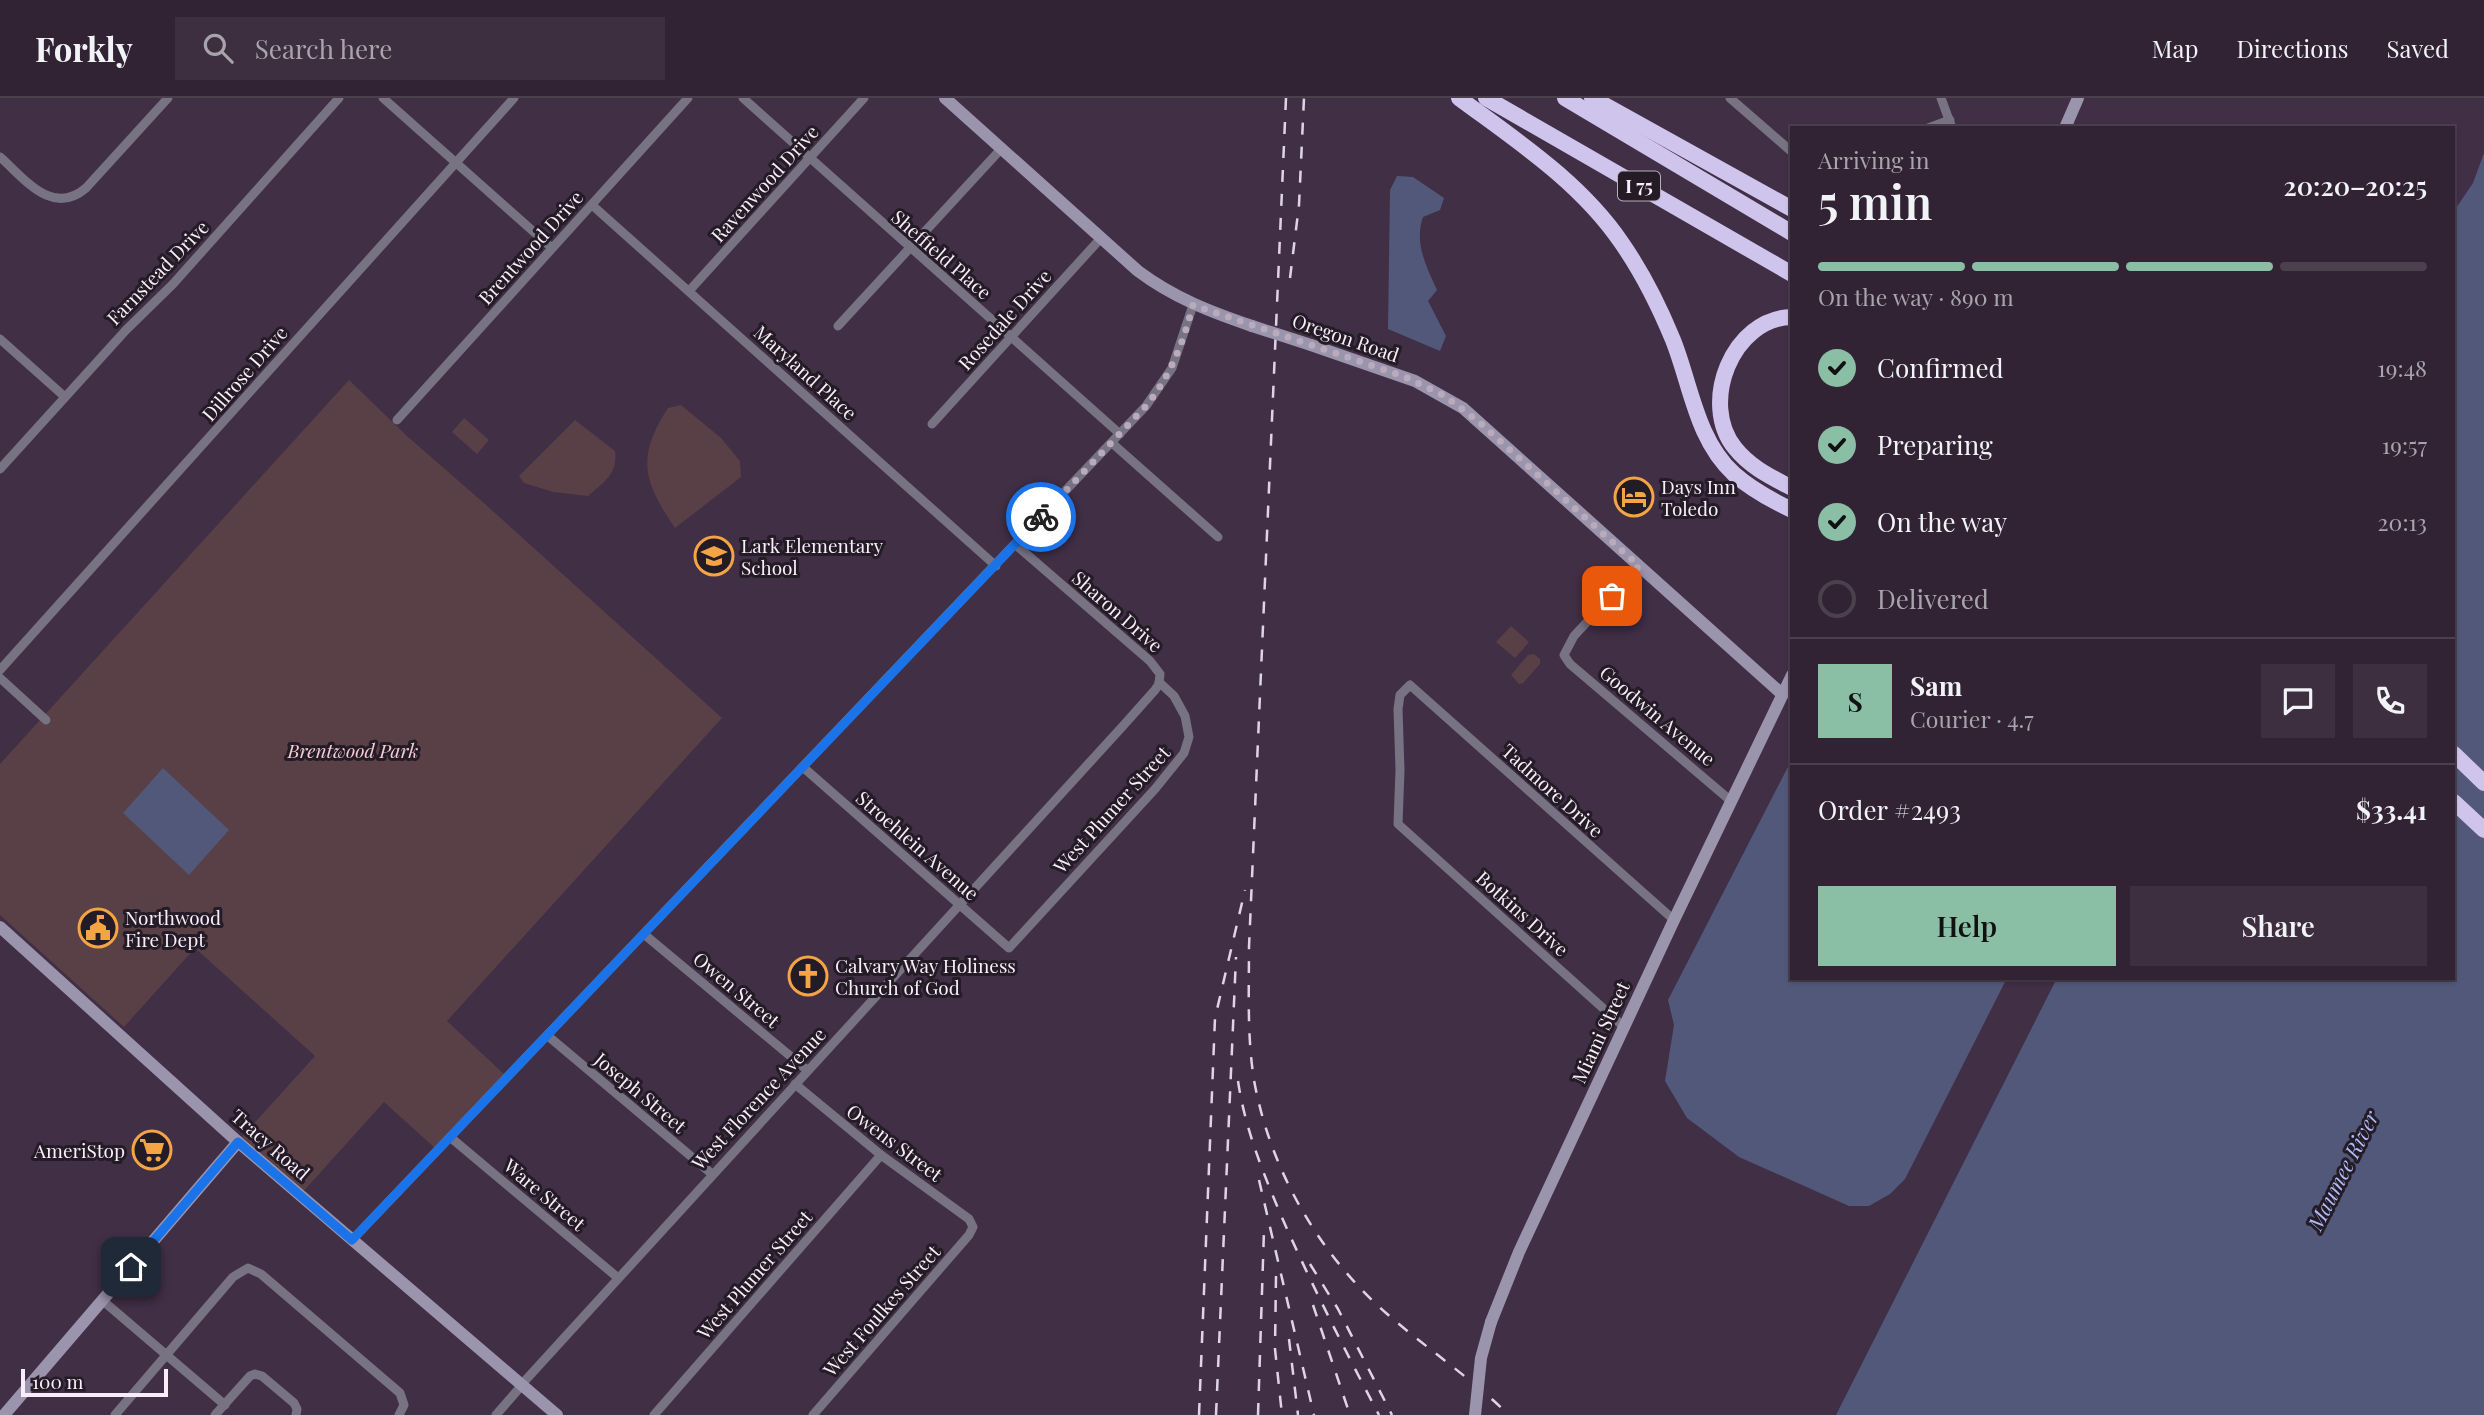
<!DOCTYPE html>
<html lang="en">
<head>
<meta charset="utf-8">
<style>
  :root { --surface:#312334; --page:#3d2f40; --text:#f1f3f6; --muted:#a8a4ac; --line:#4c404f; --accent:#8abfa5 }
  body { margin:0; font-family:"Playfair Display",serif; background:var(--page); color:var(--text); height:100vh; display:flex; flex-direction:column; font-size:26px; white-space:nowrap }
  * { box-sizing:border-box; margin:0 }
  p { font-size:23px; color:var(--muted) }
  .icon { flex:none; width:38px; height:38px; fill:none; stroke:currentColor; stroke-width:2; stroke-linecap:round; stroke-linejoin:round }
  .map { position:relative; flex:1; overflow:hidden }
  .sheet { position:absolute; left:1790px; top:28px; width:665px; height:854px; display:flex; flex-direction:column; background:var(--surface); border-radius:0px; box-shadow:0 2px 5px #0004,0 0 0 2px var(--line) }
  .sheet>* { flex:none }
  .scale { position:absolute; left:21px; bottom:18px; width:147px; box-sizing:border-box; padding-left:7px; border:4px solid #f9edfc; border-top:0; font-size:19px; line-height:24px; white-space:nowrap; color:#f9edfc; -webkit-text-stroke:5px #231b25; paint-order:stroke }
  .pin { position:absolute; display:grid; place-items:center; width:60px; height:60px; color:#fff; margin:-30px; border-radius:14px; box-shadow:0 4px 10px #0006 }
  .courier { position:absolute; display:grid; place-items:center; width:70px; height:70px; margin:-35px; border:5px solid #1a73e8; border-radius:50%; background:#fff; color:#222; box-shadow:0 2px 9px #0007 }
  .overview em { font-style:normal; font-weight:600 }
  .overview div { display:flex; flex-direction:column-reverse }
  .overview { display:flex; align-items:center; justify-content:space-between; height:119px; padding:0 28px }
  h1 { font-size:46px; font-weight:600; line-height:52px }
  .bar { display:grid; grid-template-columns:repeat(4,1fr); gap:10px 7px; align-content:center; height:84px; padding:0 28px }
  .bar i { height:9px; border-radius:5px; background:var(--line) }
  .bar .selected { background:var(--accent) }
  .bar p { grid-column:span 4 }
  .line { display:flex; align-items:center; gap:18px; padding:0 28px; border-top:2px solid var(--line) }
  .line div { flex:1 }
  .round { display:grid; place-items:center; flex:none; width:74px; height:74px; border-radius:0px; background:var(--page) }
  ol { padding:0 28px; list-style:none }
  li { display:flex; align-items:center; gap:21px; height:77px }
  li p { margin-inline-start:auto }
  li .icon { padding:7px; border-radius:50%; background:var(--accent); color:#111; stroke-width:4 }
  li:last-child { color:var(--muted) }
  li i { width:38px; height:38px; border:4px solid var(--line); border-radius:50% }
  .button { display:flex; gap:14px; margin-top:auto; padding:14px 28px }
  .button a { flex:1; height:80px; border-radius:0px; background:var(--accent); color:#111; font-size:28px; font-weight:600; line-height:80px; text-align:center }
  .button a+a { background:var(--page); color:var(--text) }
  header { display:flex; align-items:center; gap:42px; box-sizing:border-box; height:98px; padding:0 35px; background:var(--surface); border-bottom:2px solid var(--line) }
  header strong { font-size:33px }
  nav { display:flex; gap:38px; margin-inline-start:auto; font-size:24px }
  .search { width:490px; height:63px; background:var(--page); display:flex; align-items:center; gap:18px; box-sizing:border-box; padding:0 24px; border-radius:0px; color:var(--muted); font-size:26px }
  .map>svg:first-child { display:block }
</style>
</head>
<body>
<header>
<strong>Forkly</strong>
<div class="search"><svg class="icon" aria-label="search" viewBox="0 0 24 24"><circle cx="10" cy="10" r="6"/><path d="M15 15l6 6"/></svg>Search here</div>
<nav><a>Map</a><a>Directions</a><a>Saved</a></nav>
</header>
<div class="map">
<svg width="2484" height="1317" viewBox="0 0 2484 1317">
  <rect width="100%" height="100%" fill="#412f46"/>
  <g fill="#593f46">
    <path d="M349,282L407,338L485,406L722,620L447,923L504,976L436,1051L384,1004L301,1096L240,1041L315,958L195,850L124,929L0,817V666Z"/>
    <path d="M681,307L721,340L740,363L741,379L675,430C643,383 636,359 668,310Z"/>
    <path d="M464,320L489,342L477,356L452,334Z"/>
    <path d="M575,322L615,353C618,376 604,384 588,398L553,394L524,385L519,378Z"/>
    <path d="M1511,528L1529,544L1515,560L1496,544Z"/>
    <path d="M1534,556L1540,561V566L1523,585L1519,586L1511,577L1528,557Z"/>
  </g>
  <g fill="#52587a">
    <path d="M2484,55V1317H1836L2057,880H2454V113L2473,85Z"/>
    <path d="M1397,78L1413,79L1444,100L1440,112L1423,119C1414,145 1426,168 1437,192L1428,203L1446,238L1440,253L1388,231L1390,92Z"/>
    <path d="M1792,661V880H2007L1905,1081L1890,1096L1869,1108H1849L1739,1059L1687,1020L1665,983L1674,927L1668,902Z"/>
    <path d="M163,670L229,732L189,777L123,715Z"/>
  </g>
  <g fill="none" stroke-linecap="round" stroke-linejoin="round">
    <g stroke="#777383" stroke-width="9">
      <path d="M383,0L552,150"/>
      <path d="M743,0L1120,336"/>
      <path d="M1730,0L1792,54"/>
      <path d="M1941,0L1952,30"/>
      <path d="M1928,30L1950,22"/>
      <path d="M0,59C25,81 52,119 86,90L168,0"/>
      <path d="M592,107L996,468"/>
      <path d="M689,193L864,0"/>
      <path d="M838,228L1001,51"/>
      <path d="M0,241L65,299"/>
      <path d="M397,322L688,0"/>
      <path d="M932,326L1101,140"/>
      <path d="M1112,345L1218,439"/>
      <path d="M0,371L126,232L173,186L339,0"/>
      <path d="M1639,468L1574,538L1564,557L1570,566L1731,703"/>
      <path d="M0,572L514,0"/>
      <path d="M0,580L46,622"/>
      <path d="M804,670L1009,850L1155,691L1184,655L1189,639L1185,618L1174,598L1159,584"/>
      <path d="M645,837L807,972"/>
      <path d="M1624,929L1398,726L1400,672L1398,611L1400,597L1410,587L1674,822"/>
      <path d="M548,938L712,1076"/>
      <path d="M795,986L881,1057L969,1121L973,1129L969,1137L813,1317"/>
      <path d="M450,1039L617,1179"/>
      <path d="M352,1142L1146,308L1172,270L1193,207"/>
      <path d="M102,1202L225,1307"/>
      <path d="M522,1286L1122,629L1155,592L1159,586L1160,576L1150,563L1016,447"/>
      <path d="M115,1317L233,1179L248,1170L261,1176L400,1295L404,1307L399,1317"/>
      <path d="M215,1317L250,1278L255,1276L262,1278L294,1305L297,1311L296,1317"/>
      <path d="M496,1317L523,1286"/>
      <path d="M654,1317L881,1057"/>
    </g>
    <g stroke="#9b94ad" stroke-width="12">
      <path d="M945,0L1138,173C1174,200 1211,214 1252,228"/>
      <path d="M2065,30L2078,0"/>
      <path d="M1311,247L1415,283L1463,310L1782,596"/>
      <path d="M0,829L238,1044L557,1317"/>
      <path d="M1491,1224L1519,1154L1674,822L1792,577"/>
      <path d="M4,1317L238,1044"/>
    </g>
    <g stroke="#cfc4ec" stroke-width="16">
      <path d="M1459,0C1517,43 1580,84 1621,144C1642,174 1659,208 1673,242C1691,287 1696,341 1734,376C1751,391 1771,402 1792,412"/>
      <path d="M1486,0L1792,176"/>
      <path d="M1565,0L1792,135"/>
      <path d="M1592,0L1792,111"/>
      <path d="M1792,219C1732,220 1699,306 1735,350C1750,369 1771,379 1792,390"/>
      <path d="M2454,656L2484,685"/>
      <path d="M2454,704L2484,732"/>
    </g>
    <g stroke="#e0d4e4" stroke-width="2.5" stroke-dasharray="12 12" stroke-linecap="butt">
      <path d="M1286,0L1249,849C1249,893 1247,938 1254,982C1270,1071 1318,1155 1386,1215C1426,1250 1471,1280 1509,1317"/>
      <path d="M1290,180L1299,107L1304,0"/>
      <path d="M1238,983C1245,1030 1262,1072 1280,1115C1310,1184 1344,1250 1379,1317"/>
      <path d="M1259,1082L1314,1317"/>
      <path d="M1310,1166L1338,1211L1392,1317"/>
      <path d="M1276,1178L1275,1251L1282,1317"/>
      <path d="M1313,1207L1350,1317"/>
      <path d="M1289,1241L1298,1317"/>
      <path d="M1199,1317L1215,920L1245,792"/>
      <path d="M1216,1317L1236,859"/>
      <path d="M1258,1317L1264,1132"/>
    </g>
    <g stroke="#9b94ad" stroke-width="12">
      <path d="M1252,228L1311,247"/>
      <path d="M1475,1317L1481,1260L1491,1224"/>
    </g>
  </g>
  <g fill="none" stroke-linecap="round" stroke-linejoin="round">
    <path stroke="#b9aabc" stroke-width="7" stroke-dasharray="0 12.6" d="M1041,419L1146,308C1171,277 1183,245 1193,207L1403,278L1445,298L1479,324L1639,468L1612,498"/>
    <path stroke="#1a73e8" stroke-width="9" d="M131,1169L238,1044L352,1142L1041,419"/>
  </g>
  <defs>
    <symbol id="hotel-ring" viewBox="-11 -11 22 22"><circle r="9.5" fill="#231b25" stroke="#f4a444" stroke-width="1.5"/><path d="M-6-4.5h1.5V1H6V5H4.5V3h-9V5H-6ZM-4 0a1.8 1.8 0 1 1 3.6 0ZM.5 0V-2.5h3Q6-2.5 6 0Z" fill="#f4a444"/></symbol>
    <symbol id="school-ring" viewBox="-11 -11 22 22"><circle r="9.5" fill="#231b25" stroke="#f4a444" stroke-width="1.5"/><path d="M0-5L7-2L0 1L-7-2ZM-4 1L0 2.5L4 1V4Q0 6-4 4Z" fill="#f4a444"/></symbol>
    <symbol id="civic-ring" viewBox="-11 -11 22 22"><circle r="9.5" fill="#231b25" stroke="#f4a444" stroke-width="1.5"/><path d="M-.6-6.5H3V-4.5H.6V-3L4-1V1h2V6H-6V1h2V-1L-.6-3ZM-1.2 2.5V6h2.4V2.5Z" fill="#f4a444"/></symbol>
    <symbol id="church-ring" viewBox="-11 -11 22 22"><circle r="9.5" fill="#231b25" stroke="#f4a444" stroke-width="1.5"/><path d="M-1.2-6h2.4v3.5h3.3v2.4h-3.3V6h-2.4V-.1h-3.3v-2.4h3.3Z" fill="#f4a444"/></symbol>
    <symbol id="supermarket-ring" viewBox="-11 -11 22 22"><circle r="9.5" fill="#231b25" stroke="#f4a444" stroke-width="1.5"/><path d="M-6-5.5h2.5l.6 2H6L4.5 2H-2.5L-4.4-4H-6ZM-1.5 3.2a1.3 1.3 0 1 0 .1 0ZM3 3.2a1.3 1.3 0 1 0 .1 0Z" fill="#f4a444"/></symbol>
  </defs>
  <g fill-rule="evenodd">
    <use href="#hotel-ring" x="1612" y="377" width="44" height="44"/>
    <use href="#school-ring" x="692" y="436" width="44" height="44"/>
    <use href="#civic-ring" x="76" y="808" width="44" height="44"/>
    <use href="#church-ring" x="786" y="856" width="44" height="44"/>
    <use href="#supermarket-ring" x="130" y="1030" width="44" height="44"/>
  </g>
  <g text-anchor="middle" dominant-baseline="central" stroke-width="6" stroke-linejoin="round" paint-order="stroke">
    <rect fill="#231b25" stroke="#b9aebc" stroke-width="2" x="1618" y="73.5" width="42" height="29" rx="5"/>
    <g font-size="18" font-weight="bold" fill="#f9edfc">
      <text x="1639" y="88">I 75</text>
    </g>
    <g font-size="19" fill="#f9edfc" stroke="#231b25">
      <text transform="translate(764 85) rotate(-48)">Ravenwood Drive</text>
      <text transform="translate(530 149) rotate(-48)">Brentwood Drive</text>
      <text transform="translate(942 156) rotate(41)">Sheffield Place</text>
      <text transform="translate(157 174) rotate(-46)">Farnstead Drive</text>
      <text transform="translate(1004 221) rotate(-48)">Rosedale Drive</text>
      <text transform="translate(1346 239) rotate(19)">Oregon Road</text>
      <text transform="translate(806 274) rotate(42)">Maryland Place</text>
      <text transform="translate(244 275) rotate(-49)">Dillrose Drive</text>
      <text transform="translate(1118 513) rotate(41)">Sharon Drive</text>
      <text transform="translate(1658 617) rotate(40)">Goodwin Avenue</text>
      <text transform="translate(1553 692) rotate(42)">Tadmore Drive</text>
      <text transform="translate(1111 711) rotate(-48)">West Plumer Street</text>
      <text transform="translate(918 747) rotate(41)">Stroehlein Avenue</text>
      <text transform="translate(1523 815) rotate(42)">Botkins Drive</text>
      <text transform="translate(737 891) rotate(40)">Owen Street</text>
      <text transform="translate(1600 934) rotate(-65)">Miami Street</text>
      <text transform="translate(641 994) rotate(40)">Joseph Street</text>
      <text transform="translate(758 1000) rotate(-47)">West Florence Avenue</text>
      <text transform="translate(895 1044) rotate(37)">Owens Street</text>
      <text transform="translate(271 1046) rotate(41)">Tracy Road</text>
      <text transform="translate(545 1096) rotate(40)">Ware Street</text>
      <text transform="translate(754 1176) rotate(-49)">West Plumer Street</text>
      <text transform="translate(881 1212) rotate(-49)">West Foulkes Street</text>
    </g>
    <g font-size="19" fill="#f9edfc" stroke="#231b25" text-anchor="start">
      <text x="1661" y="388">Days Inn<tspan x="1661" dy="22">Toledo</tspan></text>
      <text x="741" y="447">Lark Elementary<tspan x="741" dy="22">School</tspan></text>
      <text x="125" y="819">Northwood<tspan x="125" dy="22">Fire Dept</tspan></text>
      <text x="835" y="867">Calvary Way Holiness<tspan x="835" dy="22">Church of God</tspan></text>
      <text x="125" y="1052" text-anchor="end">AmeriStop</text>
    </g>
    <g font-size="19" font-style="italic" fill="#f7cbd5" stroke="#231b25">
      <text x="353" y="652">Brentwood Park</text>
    </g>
    <g font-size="21" font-style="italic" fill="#b1bbf8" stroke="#231b25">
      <text transform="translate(2342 1072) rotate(-63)">Maumee River</text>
    </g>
  </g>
</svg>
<div class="scale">100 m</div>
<div class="pin" style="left:1612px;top:498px;background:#ea580c"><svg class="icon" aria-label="bag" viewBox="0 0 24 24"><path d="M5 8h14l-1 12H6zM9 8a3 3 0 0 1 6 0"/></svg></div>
<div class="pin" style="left:131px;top:1169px;background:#1f2937"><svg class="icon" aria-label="home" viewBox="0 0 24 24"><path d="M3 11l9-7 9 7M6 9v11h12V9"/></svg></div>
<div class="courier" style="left:1041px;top:419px"><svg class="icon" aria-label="bike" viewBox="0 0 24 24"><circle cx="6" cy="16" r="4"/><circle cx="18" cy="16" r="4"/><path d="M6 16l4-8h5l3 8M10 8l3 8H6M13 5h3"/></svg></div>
<section class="sheet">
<div class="overview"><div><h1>5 min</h1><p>Arriving in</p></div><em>20:20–20:25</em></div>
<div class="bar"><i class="selected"></i><i class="selected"></i><i class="selected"></i><i></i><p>On the way · 890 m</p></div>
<ol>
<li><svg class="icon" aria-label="check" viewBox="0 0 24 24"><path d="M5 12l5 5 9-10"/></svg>Confirmed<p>19:48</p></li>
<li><svg class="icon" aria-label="check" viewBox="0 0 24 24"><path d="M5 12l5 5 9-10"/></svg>Preparing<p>19:57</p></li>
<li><svg class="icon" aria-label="check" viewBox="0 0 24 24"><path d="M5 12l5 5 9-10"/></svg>On the way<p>20:13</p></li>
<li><i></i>Delivered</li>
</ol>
<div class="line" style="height:126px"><b class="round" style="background:var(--accent);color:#111">S</b><div><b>Sam</b><p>Courier · 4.7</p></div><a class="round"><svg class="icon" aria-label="chat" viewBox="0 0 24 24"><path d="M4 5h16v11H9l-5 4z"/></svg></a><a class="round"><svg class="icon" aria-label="phone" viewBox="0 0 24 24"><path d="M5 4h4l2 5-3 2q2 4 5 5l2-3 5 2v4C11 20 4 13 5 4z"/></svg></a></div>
<div class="line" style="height:91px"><div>Order #2493</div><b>$33.41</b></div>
<div class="button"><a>Help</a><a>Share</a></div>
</section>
</div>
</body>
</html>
